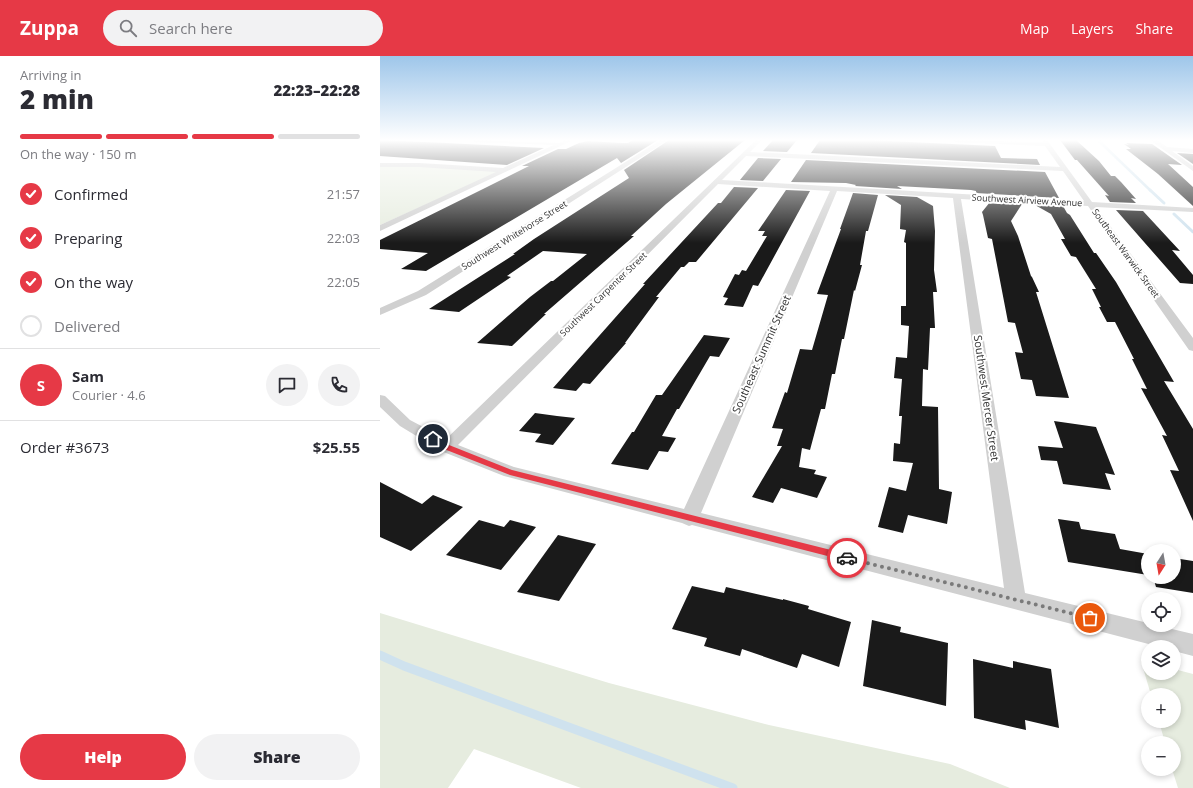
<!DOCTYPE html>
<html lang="en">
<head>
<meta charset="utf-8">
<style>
  :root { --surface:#fff; --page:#f2f2f3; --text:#2b2b33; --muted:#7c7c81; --line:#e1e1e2; --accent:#e63946 }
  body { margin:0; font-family:"Open Sans",sans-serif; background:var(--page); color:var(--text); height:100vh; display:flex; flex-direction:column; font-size:15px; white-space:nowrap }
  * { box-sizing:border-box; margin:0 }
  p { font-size:13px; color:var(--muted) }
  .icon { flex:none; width:22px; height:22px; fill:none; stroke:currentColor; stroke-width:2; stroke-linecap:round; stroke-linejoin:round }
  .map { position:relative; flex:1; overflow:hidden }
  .sheet { display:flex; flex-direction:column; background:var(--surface); width:380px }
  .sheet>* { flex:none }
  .needle { width:26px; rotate:191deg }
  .tools { position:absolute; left:761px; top:488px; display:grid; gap:8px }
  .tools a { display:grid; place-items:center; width:40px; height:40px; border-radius:50%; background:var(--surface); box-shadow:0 2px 6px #0003; font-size:20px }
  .pin { position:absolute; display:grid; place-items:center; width:34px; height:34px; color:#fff; margin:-17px; border:2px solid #fff; border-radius:50%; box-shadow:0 1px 4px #0007 }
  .courier { position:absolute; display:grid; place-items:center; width:40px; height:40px; margin:-20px; border:3px solid #e63946; border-radius:50%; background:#fff; color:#222; box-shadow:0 1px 5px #0007 }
  .headline em { font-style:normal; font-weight:800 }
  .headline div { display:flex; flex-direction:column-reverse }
  .headline { display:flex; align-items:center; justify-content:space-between; height:68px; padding:0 20px }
  h1 { font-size:26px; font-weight:800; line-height:30px }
  .bar { display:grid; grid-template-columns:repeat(4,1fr); gap:6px 4px; align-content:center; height:48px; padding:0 20px }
  .bar i { height:5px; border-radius:3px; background:var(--line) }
  .bar .active { background:var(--accent) }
  .bar p { grid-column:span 4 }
  .line { display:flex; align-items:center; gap:10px; padding:0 20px; border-top:1px solid var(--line) }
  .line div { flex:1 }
  .round { display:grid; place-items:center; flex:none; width:42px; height:42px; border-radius:21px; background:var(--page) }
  ol { padding:0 20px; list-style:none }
  li { display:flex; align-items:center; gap:12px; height:44px }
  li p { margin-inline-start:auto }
  li .icon { padding:4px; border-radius:50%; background:var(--accent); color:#fff; stroke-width:4 }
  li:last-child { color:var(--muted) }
  li i { width:22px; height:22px; border:2px solid var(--line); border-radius:50% }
  .action { display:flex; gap:8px; margin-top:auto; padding:8px 20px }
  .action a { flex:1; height:46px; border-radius:24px; background:var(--accent); color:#fff; font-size:16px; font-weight:800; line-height:46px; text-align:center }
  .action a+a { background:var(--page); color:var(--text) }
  header { display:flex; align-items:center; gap:24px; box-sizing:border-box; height:56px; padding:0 20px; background:var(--accent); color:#fff }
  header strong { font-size:19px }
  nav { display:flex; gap:22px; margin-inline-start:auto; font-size:14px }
  .search { width:280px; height:36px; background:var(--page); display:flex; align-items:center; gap:10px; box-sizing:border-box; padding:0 14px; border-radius:22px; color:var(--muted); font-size:15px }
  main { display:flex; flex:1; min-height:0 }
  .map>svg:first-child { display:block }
</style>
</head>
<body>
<header>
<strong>Zuppa</strong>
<div class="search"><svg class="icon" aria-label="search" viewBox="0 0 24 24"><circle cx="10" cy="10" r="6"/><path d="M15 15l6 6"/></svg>Search here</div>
<nav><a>Map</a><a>Layers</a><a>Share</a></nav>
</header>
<main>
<section class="sheet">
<div class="headline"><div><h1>2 min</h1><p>Arriving in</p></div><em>22:23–22:28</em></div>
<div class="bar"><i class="active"></i><i class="active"></i><i class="active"></i><i></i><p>On the way · 150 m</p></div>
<ol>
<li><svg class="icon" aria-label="check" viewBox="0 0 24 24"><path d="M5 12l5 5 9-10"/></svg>Confirmed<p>21:57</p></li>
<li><svg class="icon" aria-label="check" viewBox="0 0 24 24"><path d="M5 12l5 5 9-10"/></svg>Preparing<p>22:03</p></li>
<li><svg class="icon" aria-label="check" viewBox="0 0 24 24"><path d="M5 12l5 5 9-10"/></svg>On the way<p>22:05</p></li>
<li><i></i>Delivered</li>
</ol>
<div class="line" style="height:72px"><b class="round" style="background:var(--accent);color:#fff">S</b><div><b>Sam</b><p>Courier · 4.6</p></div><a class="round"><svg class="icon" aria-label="chat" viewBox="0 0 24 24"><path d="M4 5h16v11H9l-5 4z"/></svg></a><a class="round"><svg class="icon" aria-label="phone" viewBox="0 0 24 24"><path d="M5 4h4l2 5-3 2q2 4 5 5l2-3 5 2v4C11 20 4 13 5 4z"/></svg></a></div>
<div class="line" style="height:52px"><div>Order #3673</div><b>$25.55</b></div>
<div class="action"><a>Help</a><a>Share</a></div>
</section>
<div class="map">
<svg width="813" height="732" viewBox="0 0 813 732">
  <rect width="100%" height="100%" fill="#fff"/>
  <g fill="#e6ecdf">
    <path d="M0,110H38L121,115L0,169Z"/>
    <path d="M0,557L229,627L389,669L570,708L630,732H201L94,693L68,732H0Z"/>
    <path d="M761,605L768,607V617H794V613L813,618V732H798L792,713H794V687H785L779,665H794V639H771Z"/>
  </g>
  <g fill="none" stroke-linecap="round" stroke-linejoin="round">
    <path stroke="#cfe2ee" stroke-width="2.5" d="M718,84L771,135"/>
    <g stroke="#cfe2ee" stroke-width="3">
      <path d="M770,134L784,147"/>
      <path d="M794,158L813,176"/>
    </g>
    <path stroke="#cfe2ee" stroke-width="9" d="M0,599L24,610L353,732"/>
  </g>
  <g fill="#1a1a1a">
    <path d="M0,84L66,87L164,92L127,109L0,100Z"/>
    <path d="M253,84H278L241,107L237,102L46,215L21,213L48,197L0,193V184L103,133L149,110H142L178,93H186L199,87L208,85L242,87H248Z"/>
    <path d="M289,84H365L286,148L251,180H254L164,258H166L132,290L97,287L150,241L171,225H173L207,198L163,195L127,220L131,221L79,256L49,253L135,198H133L154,183L249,122L244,114Z"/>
    <path d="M393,84H417L407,96L383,95Z"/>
    <path d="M440,84H487L615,90L621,102L657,103L660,109L431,97Z"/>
    <path d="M680,84H696L719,105L731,120H735L741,126L756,143L751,142L756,147L730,146L725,139L729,140L697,104H695Z"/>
    <path d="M746,87L772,88L802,109L788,108L813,131V150L778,118L746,93H751L744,88L749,89Z"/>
    <path d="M797,97L813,98V108Z"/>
    <path d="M378,102L401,103L383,125L360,124Z"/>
    <path d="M426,104L665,116L679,142L596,137V135L591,134L517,130L522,133L475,130L476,129L466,127L411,126Z"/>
    <path d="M354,131L378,132L316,206H309L304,211H301L276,241H279L245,287H246L210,328L203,327L196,335L173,332L265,228H263L338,147H341Z"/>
    <path d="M406,134L430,135L378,230L373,229L363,251L344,249L348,242L343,241L355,218L359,219L362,214L366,215L387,180H382L385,175H378Z"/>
    <path d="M473,137L498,139L488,175H486L480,209H482L475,235L474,234L464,283H462L455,318H452L445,353H441L430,394L422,392L419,411L436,414L434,418L447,421L437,442L401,432L393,447L372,441L402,390H397L403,373L392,372L405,336L407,337L420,293L432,294L448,239L437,238L461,173H460Z"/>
    <path d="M505,139L537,141L553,150L555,175L554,214L557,236H553L555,272H550L548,314L543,313L542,350L558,351L559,433L572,436L567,468L528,459L523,477L498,471L509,431L526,435L533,407L513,405L514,387L520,388L522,360H519L522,323L514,322L516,301L527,302L529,270L521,269V250H526V187L524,186L526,174L520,173L521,149Z"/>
    <path d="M610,146L642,148L631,165L638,180L651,220L652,221L659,236H656L689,342L656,340L652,324L641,323L635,296L643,297L635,267L628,266L612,183L608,182L603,159L602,156Z"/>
    <path d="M655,149L683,150L687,157L690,159L714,197H716L736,226L794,326L784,325L813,373V465L790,414L799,415L782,379L787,380L761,332L767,333L752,303H754L735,266H727L719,251H721L712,233H716L696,201L691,200L681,183H685L671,158Z"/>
    <path d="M736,154L763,155L800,195L792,194L813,219V228L800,227Z"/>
    <path d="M324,279L350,282L339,301L330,300L299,353H297L282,380L296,382L288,396L279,395L268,414L231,408L252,376H254L276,339H282Z"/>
    <path d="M155,357L177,360L195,362L173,389L155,386L161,378L139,375Z"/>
    <path d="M674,365L716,371L735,419L725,417L731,434L683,428L677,405L661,404L658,390L683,392Z"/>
    <path d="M0,426L42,448L53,439L83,451L31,495L0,481Z"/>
    <path d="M678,463L699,466L701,473L735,478L740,493L768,498V519L688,506Z"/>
    <path d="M99,464L124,471L130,464L156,471L121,514L66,499Z"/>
    <path d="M178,479L216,488L179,545L137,536Z"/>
    <path d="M794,502L813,505V537L776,531L773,521H794Z"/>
    <path d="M312,530L344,537L346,531L403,544V543L429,550L428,553L471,566L459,611L422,598L417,612L362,593L360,600L324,590L327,582L292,573Z"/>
    <path d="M492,564L521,571L520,576L568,587L566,650L483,630Z"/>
    <path d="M593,603L633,612V605L671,613L679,672L645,664L646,674L594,662Z"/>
  </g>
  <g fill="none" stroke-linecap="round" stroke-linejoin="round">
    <g fill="#d0d0d0" fill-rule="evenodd">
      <path d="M91,84L180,87L185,84H193L0,175V169L116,116L39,111H0V107H39L123,112L174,89L94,86Z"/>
      <path d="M281,84H288L46,239L0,259V252L38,235Z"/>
      <path d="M376,84H382L370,96L680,111L665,90L575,86L572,84L663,86L661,84H667L712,146L813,152V156L716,151L813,282V295L809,294L708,150L581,143L645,537L768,567V569H775L813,578V600L794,595V591H780L312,469L309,470L302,467L124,420L61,395L20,370L0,351V339L5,340L30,364L66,383ZM366,100L683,115L704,145L342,124ZM338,128L450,135L304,453L134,411L78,389ZM457,135L573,142L624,532L321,457Z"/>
      <path d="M770,84H777L787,91L813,93V97L792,95L813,110V115Z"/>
    </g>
  </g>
  <linearGradient id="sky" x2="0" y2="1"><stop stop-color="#9ec6ea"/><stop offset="0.45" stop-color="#fff"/><stop offset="1" stop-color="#fff" stop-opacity="0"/></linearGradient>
  <rect width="813" height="187" fill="url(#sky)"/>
  <path fill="#e63946" d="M53,381L69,389L132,414L467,498L471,502L467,505L130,419L64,393L51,385V382Z"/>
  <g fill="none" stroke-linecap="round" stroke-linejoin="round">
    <path stroke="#7a7a7a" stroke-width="4" stroke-dasharray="0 7.2" d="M467,502L710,562"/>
  </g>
  <g text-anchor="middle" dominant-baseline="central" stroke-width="4" stroke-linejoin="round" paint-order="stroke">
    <g font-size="9" fill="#333" stroke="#fff">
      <text transform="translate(647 144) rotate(3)">Southwest Airview Avenue</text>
      <text transform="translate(134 179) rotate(-32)">Southwest Whitehorse Street</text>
      <text transform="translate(746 197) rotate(54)">Southeast Warwick Street</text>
      <text transform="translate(223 238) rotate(-44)">Southwest Carpenter Street</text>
    </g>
    <g font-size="11" fill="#333" stroke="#fff">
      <text transform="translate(381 298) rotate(-66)">Southeast Summit Street</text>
      <text transform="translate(607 342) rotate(82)">Southwest Mercer Street</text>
    </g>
  </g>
</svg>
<div class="tools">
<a><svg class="needle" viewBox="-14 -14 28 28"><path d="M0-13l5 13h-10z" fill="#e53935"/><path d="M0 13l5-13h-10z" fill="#7c7c81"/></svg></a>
<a><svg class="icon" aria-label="locate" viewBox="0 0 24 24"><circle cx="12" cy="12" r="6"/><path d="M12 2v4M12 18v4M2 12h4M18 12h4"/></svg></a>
<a><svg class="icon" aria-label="layers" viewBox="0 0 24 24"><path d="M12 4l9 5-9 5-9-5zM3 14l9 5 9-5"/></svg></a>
<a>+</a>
<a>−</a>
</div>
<div class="pin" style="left:710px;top:562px;background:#ea580c"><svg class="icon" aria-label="bag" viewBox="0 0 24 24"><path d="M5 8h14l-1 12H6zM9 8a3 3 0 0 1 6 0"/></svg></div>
<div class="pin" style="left:53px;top:383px;background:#1f2937"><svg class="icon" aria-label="home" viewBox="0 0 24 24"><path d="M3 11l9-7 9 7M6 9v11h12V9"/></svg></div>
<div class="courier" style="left:467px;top:502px"><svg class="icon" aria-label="car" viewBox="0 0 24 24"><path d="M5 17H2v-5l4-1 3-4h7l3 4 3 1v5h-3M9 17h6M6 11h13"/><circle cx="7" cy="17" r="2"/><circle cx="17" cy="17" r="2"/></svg></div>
</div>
</main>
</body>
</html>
